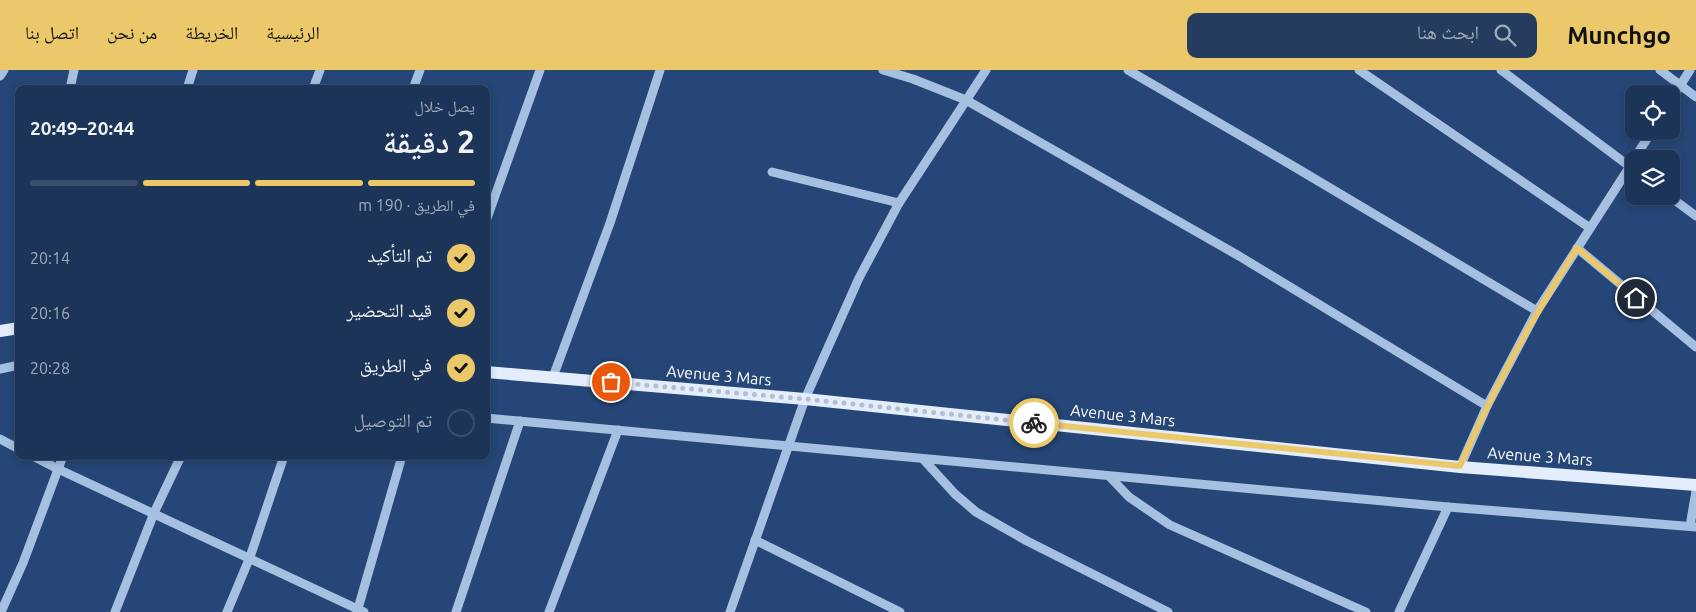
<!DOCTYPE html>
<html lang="ar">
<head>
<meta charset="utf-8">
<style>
  :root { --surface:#1c3458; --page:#253c5e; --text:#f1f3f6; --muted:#a0aaba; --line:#3a4f6e; --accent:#ebc96a }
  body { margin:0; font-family:Ubuntu,"Noto Naskh Arabic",sans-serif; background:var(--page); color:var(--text); direction:rtl; height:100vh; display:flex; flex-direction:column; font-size:19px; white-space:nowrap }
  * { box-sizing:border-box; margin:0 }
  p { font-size:16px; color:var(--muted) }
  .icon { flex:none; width:28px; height:28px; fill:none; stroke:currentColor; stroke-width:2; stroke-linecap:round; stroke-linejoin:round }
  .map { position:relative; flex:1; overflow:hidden; direction:ltr }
  .details { position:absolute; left:15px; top:15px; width:475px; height:375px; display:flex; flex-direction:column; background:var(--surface); border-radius:10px; box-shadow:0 2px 8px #0003,0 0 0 1px var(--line); direction:rtl }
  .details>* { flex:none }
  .tools { position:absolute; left:1625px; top:15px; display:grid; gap:10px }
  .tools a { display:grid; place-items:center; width:55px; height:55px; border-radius:10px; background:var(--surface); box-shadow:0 2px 8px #0003,0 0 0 1px var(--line); font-size:25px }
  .pin { position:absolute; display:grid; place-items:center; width:42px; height:42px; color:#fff; margin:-21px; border:2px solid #fff; border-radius:50%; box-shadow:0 1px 5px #0007 }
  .courier { position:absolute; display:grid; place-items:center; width:50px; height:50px; margin:-25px; border:4px solid #ebc96a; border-radius:50%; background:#fff; color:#222; box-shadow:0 1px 6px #0007 }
  .overview em { font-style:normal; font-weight:600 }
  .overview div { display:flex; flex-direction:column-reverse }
  .overview { display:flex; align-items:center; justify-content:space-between; height:85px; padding:0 15px }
  h1 { font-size:32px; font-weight:600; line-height:38px }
  .bar { display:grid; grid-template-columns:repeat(4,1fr); gap:8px 5px; align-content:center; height:60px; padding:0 15px }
  .bar i { height:6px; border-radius:4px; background:var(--line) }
  .bar .active { background:var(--accent) }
  .bar p { grid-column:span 4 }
  ol { padding:0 15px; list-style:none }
  li { display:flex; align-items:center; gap:15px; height:55px }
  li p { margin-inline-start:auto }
  li .icon { padding:5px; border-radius:50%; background:var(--accent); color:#111; stroke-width:4 }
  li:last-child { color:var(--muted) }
  li i { width:28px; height:28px; border:2px solid var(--line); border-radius:50% }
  header { display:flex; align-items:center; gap:30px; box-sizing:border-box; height:70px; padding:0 25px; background:var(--accent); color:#111 }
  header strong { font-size:24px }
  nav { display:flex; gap:28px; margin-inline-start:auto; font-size:18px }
  .search { width:350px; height:45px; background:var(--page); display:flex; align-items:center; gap:12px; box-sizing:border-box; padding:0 18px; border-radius:10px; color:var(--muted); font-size:19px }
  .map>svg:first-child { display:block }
</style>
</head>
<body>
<header>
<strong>Munchgo</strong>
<div class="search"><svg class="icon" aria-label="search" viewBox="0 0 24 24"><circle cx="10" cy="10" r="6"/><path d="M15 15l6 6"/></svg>ابحث هنا</div>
<nav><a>الرئيسية</a><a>الخريطة</a><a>من نحن</a><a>اتصل بنا</a></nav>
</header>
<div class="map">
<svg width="1696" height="542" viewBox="0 0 1696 542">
  <rect width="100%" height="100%" fill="#254676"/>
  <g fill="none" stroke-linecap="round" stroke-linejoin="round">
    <g stroke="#a6c0e2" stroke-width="9">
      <path d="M883,0L913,9L966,30L1239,186L1487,336"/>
      <path d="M1128,0L1293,96L1537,241"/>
      <path d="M1359,0L1590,158"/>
      <path d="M1501,0L1633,99"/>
      <path d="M1660,0L1696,27"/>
      <path d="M0,6L4,0"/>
      <path d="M70,19L74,0"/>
      <path d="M187,19L193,0"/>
      <path d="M313,19L320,0"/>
      <path d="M413,19L420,0"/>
      <path d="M1671,30L1690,0"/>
      <path d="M1634,89L1652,61"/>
      <path d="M772,102L899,133"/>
      <path d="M1669,126L1696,146"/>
      <path d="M486,151L540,0"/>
      <path d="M1577,178L1696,277"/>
      <path d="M0,299L19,295"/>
      <path d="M553,307L610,153L660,0"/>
      <path d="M486,348L1448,437L1696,457"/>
      <path d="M0,369L19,379"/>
      <path d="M33,386L58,399L364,542"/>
      <path d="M923,389L955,424L976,442L1027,471L1168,542"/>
      <path d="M1460,397L1487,336L1537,241L1634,90"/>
      <path d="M1110,407L1129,427L1170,455L1366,542"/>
      <path d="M1690,456L1696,421"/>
      <path d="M755,470L900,542"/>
      <path d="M1,542L23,493L63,386"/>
      <path d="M115,542L154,443L181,386"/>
      <path d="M227,542L250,487L284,386"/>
      <path d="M357,542L402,386"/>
      <path d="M456,542L520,351"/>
      <path d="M549,542L618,360"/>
      <path d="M730,542L805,329L859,208L899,133L986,0"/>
      <path d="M1399,542L1448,437"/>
    </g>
    <g stroke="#e4edfb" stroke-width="12">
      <path d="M0,261L19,258"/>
      <path d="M486,302L805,329L1460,397L1696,415"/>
    </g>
  </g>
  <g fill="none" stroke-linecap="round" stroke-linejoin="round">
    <path stroke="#b3becf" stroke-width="5" stroke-dasharray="0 9" d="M611,312L805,329L1034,353"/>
    <path stroke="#ebc96a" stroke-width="6" d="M1034,353L1460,396C1493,320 1532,248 1577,178L1636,228"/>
  </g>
  <g text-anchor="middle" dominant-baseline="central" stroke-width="4.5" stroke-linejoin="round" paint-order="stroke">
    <g font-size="16" fill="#fff" stroke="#254676">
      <text transform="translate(719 305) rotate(5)">Avenue 3 Mars</text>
      <text transform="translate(1123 345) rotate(6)">Avenue 3 Mars</text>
      <text transform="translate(1540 386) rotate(4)">Avenue 3 Mars</text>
    </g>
  </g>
</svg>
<div class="tools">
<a><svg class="icon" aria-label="locate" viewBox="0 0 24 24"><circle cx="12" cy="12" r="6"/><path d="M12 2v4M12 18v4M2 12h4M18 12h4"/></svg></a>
<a><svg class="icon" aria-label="layers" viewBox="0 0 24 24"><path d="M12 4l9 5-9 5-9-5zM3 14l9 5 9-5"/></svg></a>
</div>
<div class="pin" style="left:611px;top:312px;background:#ea580c"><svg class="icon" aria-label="bag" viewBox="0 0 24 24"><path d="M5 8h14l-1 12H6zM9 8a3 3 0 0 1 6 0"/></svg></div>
<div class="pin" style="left:1636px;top:228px;background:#1f2937"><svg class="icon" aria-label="home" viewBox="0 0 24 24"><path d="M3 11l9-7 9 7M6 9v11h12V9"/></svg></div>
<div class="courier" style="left:1034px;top:353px"><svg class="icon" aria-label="bike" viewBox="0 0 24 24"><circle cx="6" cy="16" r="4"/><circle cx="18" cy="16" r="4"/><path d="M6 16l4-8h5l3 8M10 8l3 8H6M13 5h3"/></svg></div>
<section class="details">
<div class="overview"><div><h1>2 دقيقة</h1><p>يصل خلال</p></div><em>20:44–20:49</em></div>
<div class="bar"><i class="active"></i><i class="active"></i><i class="active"></i><i></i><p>في الطريق · 190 m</p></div>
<ol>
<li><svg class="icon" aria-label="check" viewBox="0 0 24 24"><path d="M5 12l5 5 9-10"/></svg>تم التأكيد<p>20:14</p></li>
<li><svg class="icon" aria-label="check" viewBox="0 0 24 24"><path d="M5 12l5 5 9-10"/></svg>قيد التحضير<p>20:16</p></li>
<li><svg class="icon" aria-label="check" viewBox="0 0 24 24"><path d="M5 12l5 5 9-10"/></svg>في الطريق<p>20:28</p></li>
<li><i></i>تم التوصيل</li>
</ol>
</section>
</div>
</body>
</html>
